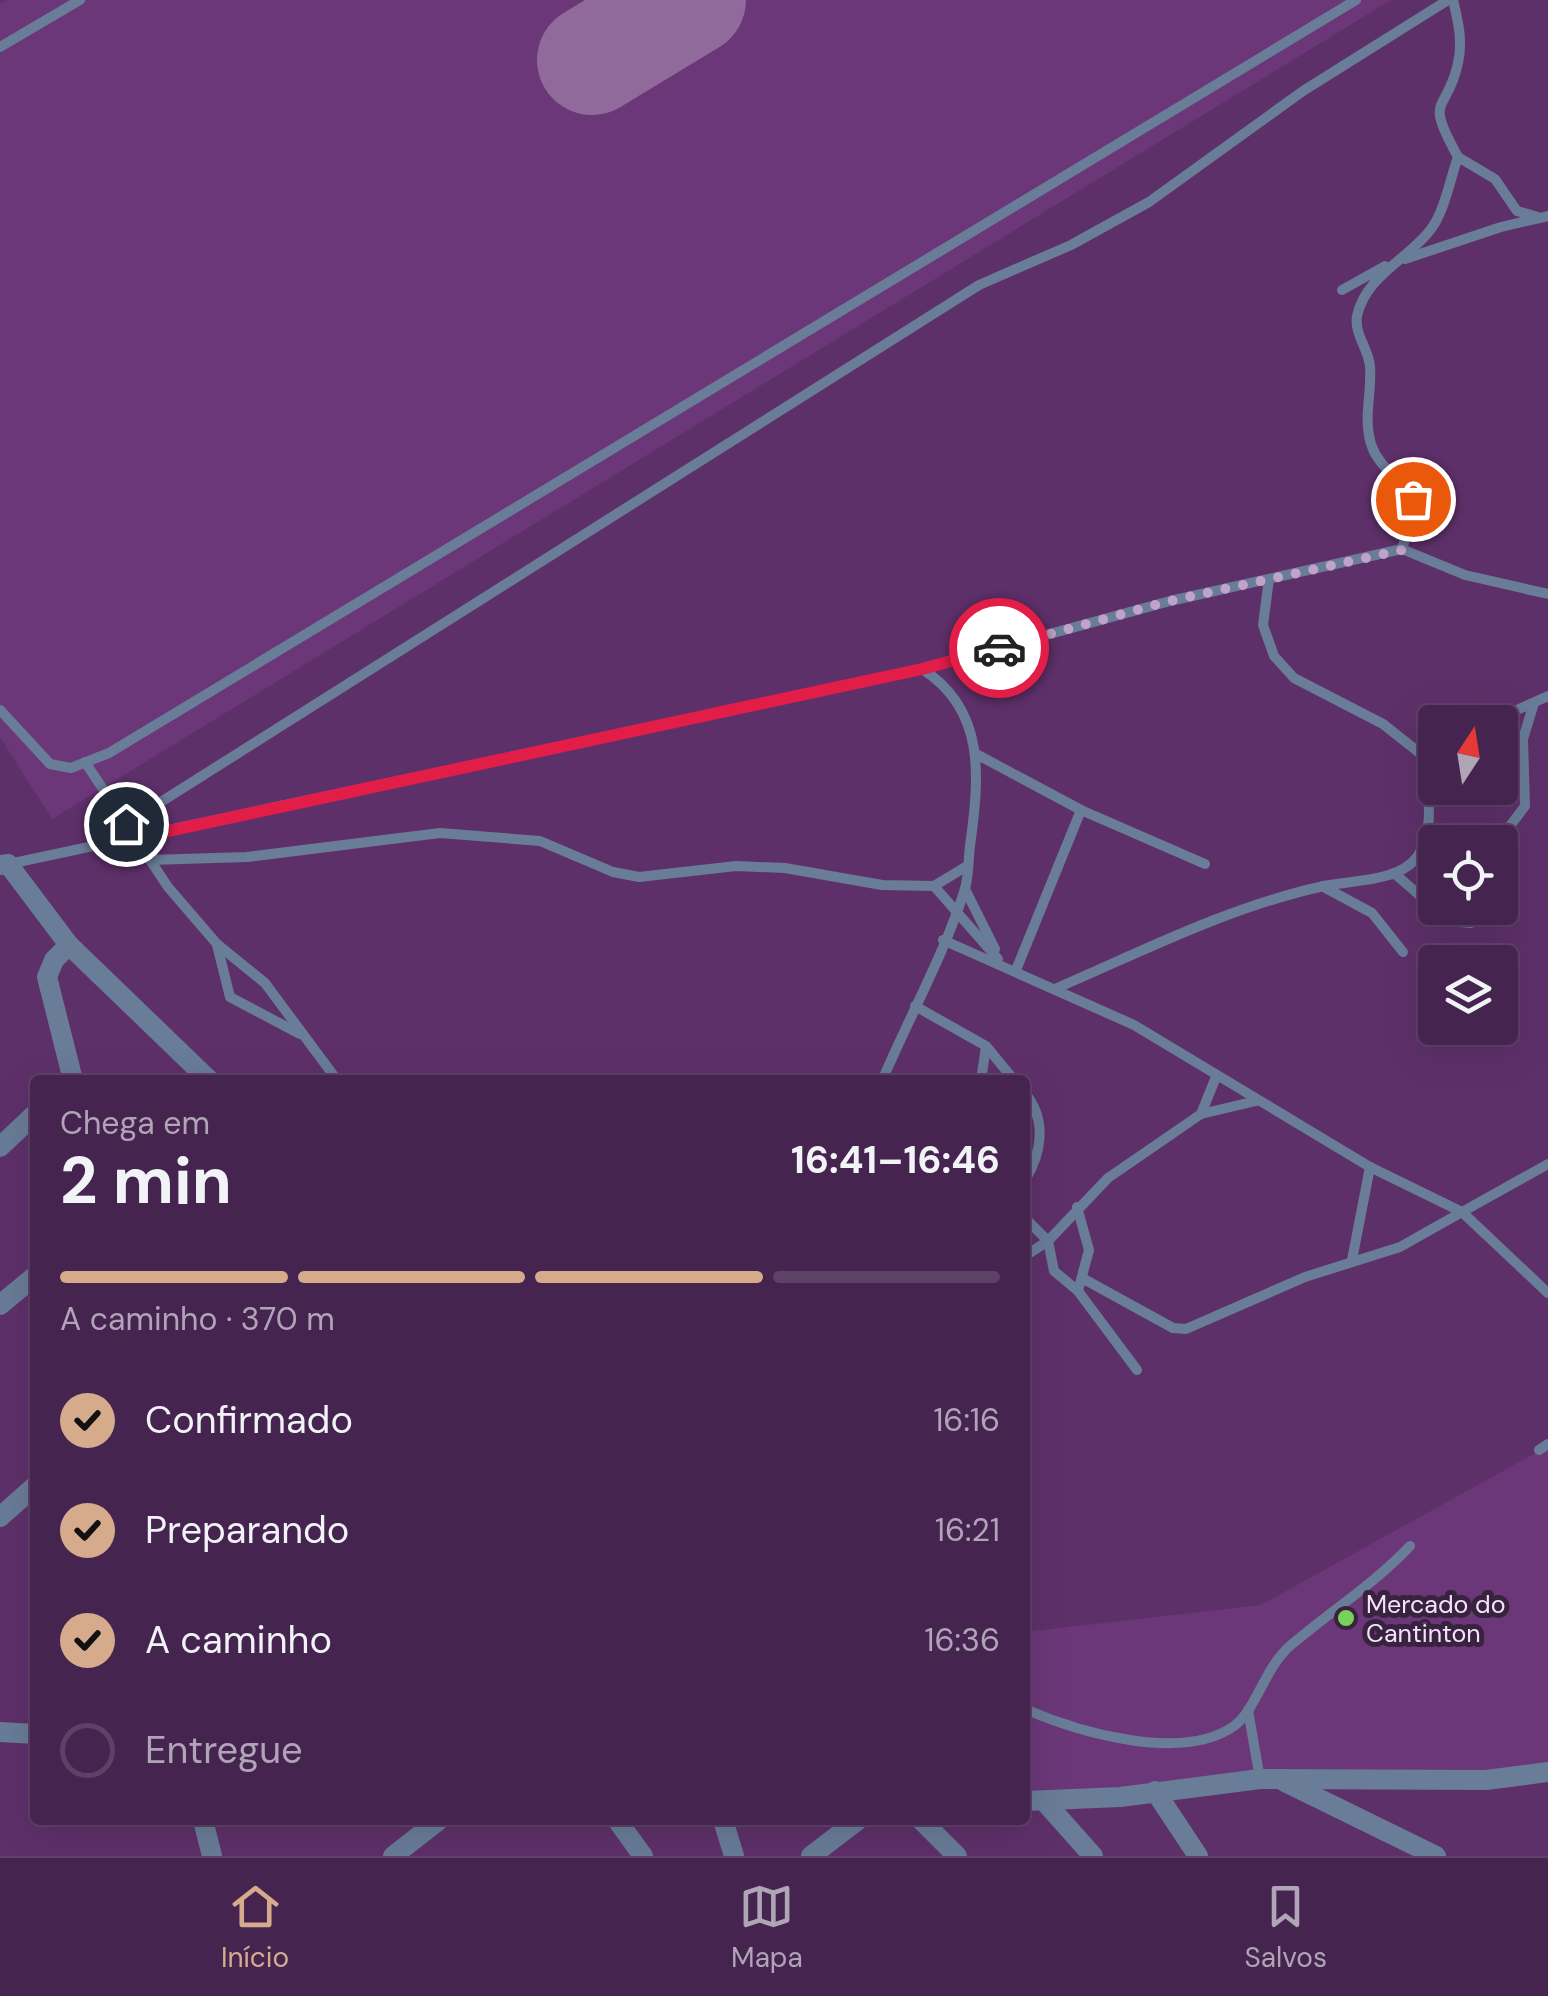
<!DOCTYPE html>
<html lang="pt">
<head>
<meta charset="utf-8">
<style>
  :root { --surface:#462450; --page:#4d2c57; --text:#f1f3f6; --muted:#b0a4b7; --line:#5e4167; --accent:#d6ab8b }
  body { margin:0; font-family:"DM Sans",sans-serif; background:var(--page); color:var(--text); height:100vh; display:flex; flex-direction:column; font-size:38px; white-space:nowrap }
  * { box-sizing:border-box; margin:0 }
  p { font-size:32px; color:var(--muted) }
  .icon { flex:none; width:55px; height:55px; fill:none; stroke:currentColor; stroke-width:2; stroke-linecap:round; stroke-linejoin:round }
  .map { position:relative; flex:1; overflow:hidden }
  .details { position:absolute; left:30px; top:1075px; width:1000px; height:750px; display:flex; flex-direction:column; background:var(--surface); border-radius:10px; box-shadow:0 10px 40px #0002,0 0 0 2px var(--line) }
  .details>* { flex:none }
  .needle { width:65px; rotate:12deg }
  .tools { position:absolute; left:1418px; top:705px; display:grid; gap:20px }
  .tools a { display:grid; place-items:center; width:100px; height:100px; border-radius:10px; background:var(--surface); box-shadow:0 10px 40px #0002,0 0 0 2px var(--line); font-size:50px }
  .pin { position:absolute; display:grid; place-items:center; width:85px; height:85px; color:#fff; margin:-42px; border:5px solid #fff; border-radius:50%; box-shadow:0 2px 10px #0007 }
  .courier { position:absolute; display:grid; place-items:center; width:100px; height:100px; margin:-50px; border:8px solid #e11d48; border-radius:50%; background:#fff; color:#222; box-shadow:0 2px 12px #0007 }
  .summary em { font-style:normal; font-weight:700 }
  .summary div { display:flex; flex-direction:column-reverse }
  .summary { display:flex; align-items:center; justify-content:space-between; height:170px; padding:0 30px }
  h1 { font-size:65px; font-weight:700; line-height:75px }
  .bar { display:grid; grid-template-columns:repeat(4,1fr); gap:15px 10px; align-content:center; height:120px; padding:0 30px }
  .bar i { height:12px; border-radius:8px; background:var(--line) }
  .bar .active { background:var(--accent) }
  .bar p { grid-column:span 4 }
  ol { padding:0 30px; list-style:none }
  li { display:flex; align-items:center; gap:30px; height:110px }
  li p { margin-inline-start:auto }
  li .icon { padding:10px; border-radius:50%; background:var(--accent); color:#111; stroke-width:4 }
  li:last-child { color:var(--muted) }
  li i { width:55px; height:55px; border:5px solid var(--line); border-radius:50% }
  .tab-bar { display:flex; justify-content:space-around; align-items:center; height:140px; border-top:2px solid var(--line); background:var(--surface); font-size:28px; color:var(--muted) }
  .tab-bar a { display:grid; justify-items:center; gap:5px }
  .tab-bar .active { color:var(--accent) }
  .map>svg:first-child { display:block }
</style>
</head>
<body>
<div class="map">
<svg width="1548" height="1856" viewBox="0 0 1548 1856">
  <rect width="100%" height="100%" fill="#5e306a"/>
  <g fill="#6b3778">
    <path d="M7,0H1391L52,819L0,737V4Z"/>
    <path d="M1548,1446V1763L1422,1781L1025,1792V1632L1261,1605Z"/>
  </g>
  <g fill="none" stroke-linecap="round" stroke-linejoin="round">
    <path stroke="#906a9a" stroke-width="110" d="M592,60L691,0"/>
    <g stroke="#697c98" stroke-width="10">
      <path d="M0,47L80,0"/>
      <path d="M1458,157L1495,179L1517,211L1538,217"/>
      <path d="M1405,259L1501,227L1548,216"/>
      <path d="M1342,290L1385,266"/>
      <path d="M1402,549L1415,506C1406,481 1379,470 1371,444C1363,417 1372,394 1370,367C1369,349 1354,335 1357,316C1366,275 1409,259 1431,229C1445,210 1450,179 1458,157C1423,94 1447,115 1458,63C1463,41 1458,21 1453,0"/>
      <path d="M1269,579L1263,625L1274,656L1294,678L1383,724L1426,758"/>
      <path d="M0,710L50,764L71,768L109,753L1356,0"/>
      <path d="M1490,722L1548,696"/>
      <path d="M978,755L1081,810L1205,864"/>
      <path d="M85,762L168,887L217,944L265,983L337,1080"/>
      <path d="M126,824L979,285L1071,245L1149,202L1303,91L1448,0"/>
      <path d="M1498,842L1525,806L1523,739L1534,703"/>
      <path d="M150,860L247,857L440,833L540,841L613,872L639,877L736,866L785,868L882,885L934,886L967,866"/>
      <path d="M9,864L922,669L1170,601L1402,549L1465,575L1548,594"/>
      <path d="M1394,873L1449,921L1471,923L1488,908"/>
      <path d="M934,886L998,959"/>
      <path d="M1322,886L1372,913L1403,952"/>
      <path d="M965,889L995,949"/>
      <path d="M943,940L1134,1025L1370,1167L1462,1212L1548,1164"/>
      <path d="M217,945L230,997L300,1034"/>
      <path d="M1016,970L1081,810"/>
      <path d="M1057,988C1143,951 1231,906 1324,886C1352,880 1399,882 1417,857C1436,832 1427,788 1426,758L1435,752"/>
      <path d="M915,1006L986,1046L1014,1080"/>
      <path d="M885,1074C911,1014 944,954 964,892C969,878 968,861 970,846C979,779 987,710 922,669"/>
      <path d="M981,1080L986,1047"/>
      <path d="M1025,1093C1047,1120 1042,1153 1025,1180"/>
      <path d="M1201,1114L1216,1077"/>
      <path d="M1077,1207L1089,1250L1078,1291L1137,1370"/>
      <path d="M1025,1218L1048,1241L1054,1271L1078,1291"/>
      <path d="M1025,1256L1048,1241L1108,1178L1201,1114L1256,1101"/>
      <path d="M1352,1260L1370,1167"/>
      <path d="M1082,1278L1173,1328L1186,1329L1305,1277L1400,1247L1462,1212L1548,1293"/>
      <path d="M1539,1450L1548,1444"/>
      <path d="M1025,1709C1078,1732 1182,1763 1234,1726C1257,1709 1264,1668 1291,1645C1331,1611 1374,1584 1410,1546"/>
      <path d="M1248,1710L1260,1779"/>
    </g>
    <g stroke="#697c98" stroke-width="20">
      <path d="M0,865L8,864L69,945L209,1080"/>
      <path d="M69,945L54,960L47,977L73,1080"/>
      <path d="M0,1147L35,1114"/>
      <path d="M0,1305L35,1276"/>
      <path d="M0,1517L35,1486"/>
      <path d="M0,1732L35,1734"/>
      <path d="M1285,1782L1436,1856"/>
      <path d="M1155,1791L1198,1856"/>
      <path d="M1025,1801L1120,1797L1260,1779L1486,1780L1548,1772"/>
      <path d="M1044,1801L1093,1856"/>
      <path d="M203,1820L212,1856"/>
      <path d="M617,1820L643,1856"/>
      <path d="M723,1820L734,1856"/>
      <path d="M921,1820L957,1856"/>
      <path d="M393,1856L439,1820"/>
      <path d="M811,1856L858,1820"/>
    </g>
  </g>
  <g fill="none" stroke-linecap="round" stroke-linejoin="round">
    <path stroke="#c1a2c8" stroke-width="10" stroke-dasharray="0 18" d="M999,648L1170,601L1402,550L1414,512L1413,499"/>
    <path stroke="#e11d48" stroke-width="12" d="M126,824L136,838L922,669L999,648"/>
  </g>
  <circle fill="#76d25a" stroke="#38233e" stroke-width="4" cx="1346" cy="1618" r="10"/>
  <g text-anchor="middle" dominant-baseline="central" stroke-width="10" stroke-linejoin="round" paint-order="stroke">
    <g font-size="25" fill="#f6e0fb" stroke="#38233e" text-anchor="start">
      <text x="1366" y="1604">Mercado do<tspan x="1366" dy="29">Cantinton</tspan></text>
    </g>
  </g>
</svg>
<div class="tools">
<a><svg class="needle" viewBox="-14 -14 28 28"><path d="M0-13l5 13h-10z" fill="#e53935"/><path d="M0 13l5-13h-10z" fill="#b0a4b7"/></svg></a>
<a><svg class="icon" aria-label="locate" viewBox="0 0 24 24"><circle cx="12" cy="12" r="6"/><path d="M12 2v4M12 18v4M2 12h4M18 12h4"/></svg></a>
<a><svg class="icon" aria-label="layers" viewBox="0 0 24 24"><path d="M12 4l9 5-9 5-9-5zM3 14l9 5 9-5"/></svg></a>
</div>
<div class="pin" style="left:1413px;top:499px;background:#ea580c"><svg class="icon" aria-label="bag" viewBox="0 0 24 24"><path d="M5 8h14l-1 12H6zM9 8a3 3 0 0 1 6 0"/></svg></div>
<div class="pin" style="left:126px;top:824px;background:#1f2937"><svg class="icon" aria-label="home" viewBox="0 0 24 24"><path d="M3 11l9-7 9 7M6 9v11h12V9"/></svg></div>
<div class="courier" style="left:999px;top:648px"><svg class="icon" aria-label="car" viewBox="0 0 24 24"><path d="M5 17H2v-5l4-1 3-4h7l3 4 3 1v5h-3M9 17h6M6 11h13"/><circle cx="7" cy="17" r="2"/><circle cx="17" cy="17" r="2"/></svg></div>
<section class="details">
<div class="summary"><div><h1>2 min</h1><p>Chega em</p></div><em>16:41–16:46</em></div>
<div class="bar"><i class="active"></i><i class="active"></i><i class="active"></i><i></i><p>A caminho · 370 m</p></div>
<ol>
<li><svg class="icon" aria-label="check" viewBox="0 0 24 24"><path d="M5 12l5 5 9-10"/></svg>Confirmado<p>16:16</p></li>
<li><svg class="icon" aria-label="check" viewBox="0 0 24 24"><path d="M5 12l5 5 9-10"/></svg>Preparando<p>16:21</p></li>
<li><svg class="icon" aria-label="check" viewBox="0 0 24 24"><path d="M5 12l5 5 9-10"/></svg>A caminho<p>16:36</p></li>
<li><i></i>Entregue</li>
</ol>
</section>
</div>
<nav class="tab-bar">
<a class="active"><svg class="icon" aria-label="home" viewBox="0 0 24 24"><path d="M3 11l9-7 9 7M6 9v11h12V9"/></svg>Início</a>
<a><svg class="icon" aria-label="map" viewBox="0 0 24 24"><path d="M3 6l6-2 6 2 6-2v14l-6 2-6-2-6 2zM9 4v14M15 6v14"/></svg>Mapa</a>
<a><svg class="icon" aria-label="saved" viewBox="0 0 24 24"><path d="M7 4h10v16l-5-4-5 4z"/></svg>Salvos</a>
</nav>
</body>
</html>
